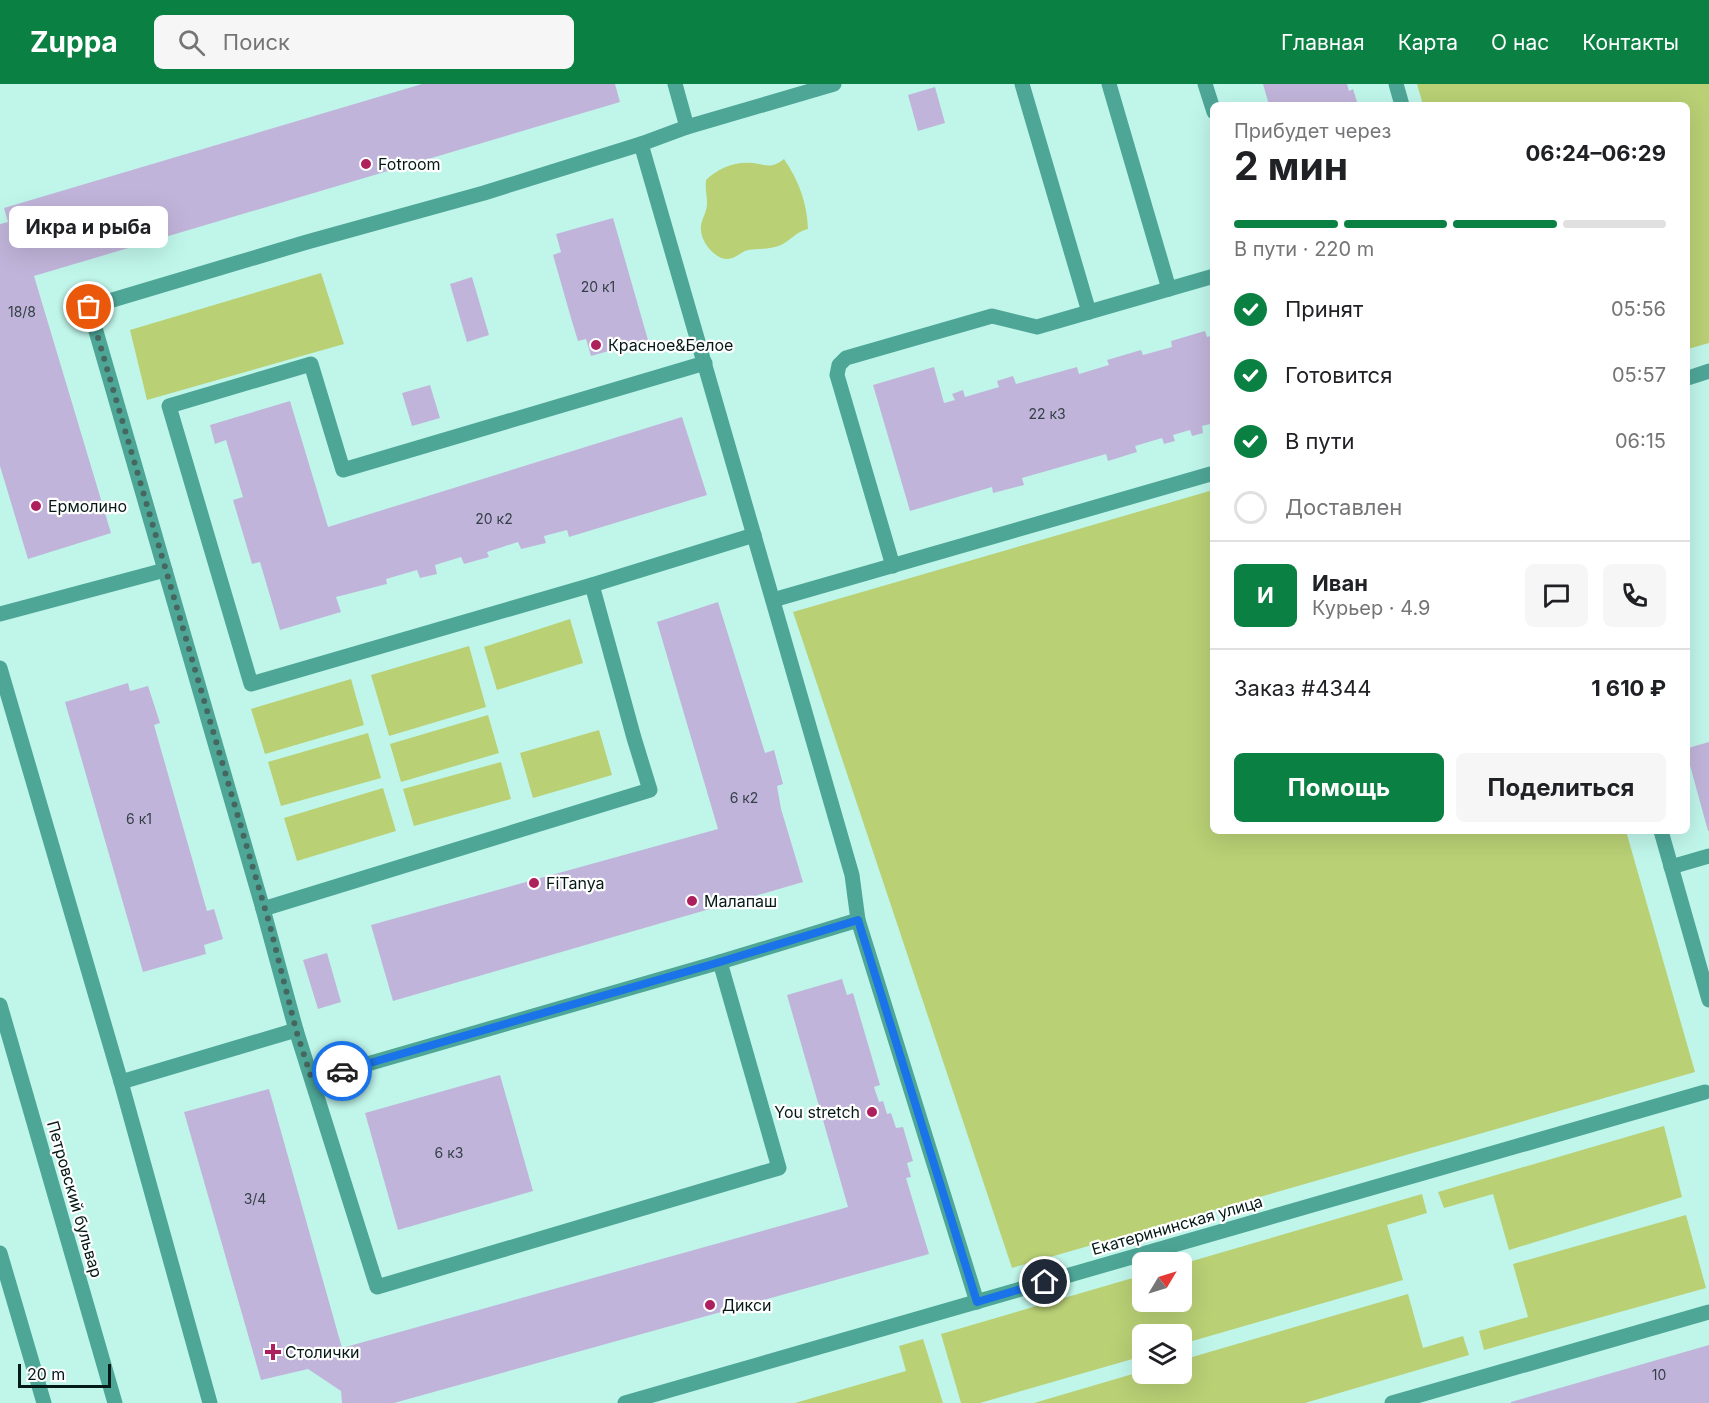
<!DOCTYPE html>
<html lang="ru">
<head>
<meta charset="utf-8">
<style>
  :root { --surface:#fff; --page:#f6f6f6; --text:#202124; --muted:#757577; --line:#e0e0e0; --accent:#0b8043 }
  body { margin:0; font-family:Inter,sans-serif; background:var(--page); color:var(--text); height:100vh; display:flex; flex-direction:column; font-size:22px; white-space:nowrap }
  * { box-sizing:border-box; margin:0 }
  p { font-size:20px; color:var(--muted) }
  .icon { flex:none; width:33px; height:33px; fill:none; stroke:currentColor; stroke-width:2; stroke-linecap:round; stroke-linejoin:round }
  .map { position:relative; flex:1; overflow:hidden }
  .side { position:absolute; left:1210px; top:18px; width:480px; height:732px; display:flex; flex-direction:column; background:var(--surface); border-radius:9px; box-shadow:0 6px 24px #0002 }
  .side>* { flex:none }
  .needle { width:39px; rotate:52deg }
  .buttons { position:absolute; left:1132px; top:1168px; display:grid; gap:12px }
  .buttons a { display:grid; place-items:center; width:60px; height:60px; border-radius:9px; background:var(--surface); box-shadow:0 6px 24px #0002; font-size:30px }
  .scale { position:absolute; left:18px; bottom:15px; width:93px; box-sizing:border-box; padding-left:6px; border:3px solid #051a16; border-top:0; font-size:16px; line-height:21px; white-space:nowrap; color:#051a16; -webkit-text-stroke:4px #fff; paint-order:stroke }
  .pin { position:absolute; display:grid; place-items:center; width:51px; height:51px; color:#fff; margin:-26px; border:3px solid #fff; border-radius:50%; box-shadow:0 2px 6px #0007 }
  .courier { position:absolute; display:grid; place-items:center; width:60px; height:60px; margin:-30px; border:4px solid #1a73e8; border-radius:50%; background:#fff; color:#222; box-shadow:0 2px 8px #0007 }
  .bubble { position:absolute; height:42px; border-radius:9px; background:var(--surface); box-shadow:0 6px 24px #0002; font-size:20px; font-weight:700; line-height:42px; text-align:center }
  .head em { font-style:normal; font-weight:700 }
  .head div { display:flex; flex-direction:column-reverse }
  .head { display:flex; align-items:center; justify-content:space-between; height:102px; padding:0 24px }
  h1 { font-size:39px; font-weight:700; line-height:45px }
  .bar { display:grid; grid-template-columns:repeat(4,1fr); gap:9px 6px; align-content:center; height:72px; padding:0 24px }
  .bar i { height:8px; border-radius:4px; background:var(--line) }
  .bar .current { background:var(--accent) }
  .bar p { grid-column:span 4 }
  .line { display:flex; align-items:center; gap:15px; padding:0 24px; border-top:2px solid var(--line) }
  .line div { flex:1 }
  .round { display:grid; place-items:center; flex:none; width:63px; height:63px; border-radius:9px; background:var(--page) }
  ol { padding:0 24px; list-style:none }
  li { display:flex; align-items:center; gap:18px; height:66px }
  li p { margin-inline-start:auto }
  li .icon { padding:6px; border-radius:50%; background:var(--accent); color:#fff; stroke-width:4 }
  li:last-child { color:var(--muted) }
  li i { width:33px; height:33px; border:3px solid var(--line); border-radius:50% }
  .action { display:flex; gap:12px; margin-top:auto; padding:12px 24px }
  .action a { flex:1; height:69px; border-radius:9px; background:var(--accent); color:#fff; font-size:24px; font-weight:700; line-height:69px; text-align:center }
  .action a+a { background:var(--page); color:var(--text) }
  header { display:flex; align-items:center; gap:36px; box-sizing:border-box; height:84px; padding:0 30px; background:var(--accent); color:#fff }
  header strong { font-size:28px }
  nav { display:flex; gap:33px; margin-inline-start:auto; font-size:21px }
  .search { width:420px; height:54px; background:var(--page); display:flex; align-items:center; gap:15px; box-sizing:border-box; padding:0 21px; border-radius:9px; color:var(--muted); font-size:22px }
  .map>svg:first-child { display:block }
</style>
</head>
<body>
<header>
<strong>Zuppa</strong>
<div class="search"><svg class="icon" aria-label="search" viewBox="0 0 24 24"><circle cx="10" cy="10" r="6"/><path d="M15 15l6 6"/></svg>Поиск</div>
<nav><a>Главная</a><a>Карта</a><a>О нас</a><a>Контакты</a></nav>
</header>
<div class="map">
<svg width="1709" height="1319" viewBox="0 0 1709 1319">
  <rect width="100%" height="100%" fill="#c0f6ea"/>
  <g fill="#b9d075">
    <path d="M1417,0H1709V259L1688,265V21H1423Z"/>
    <path d="M784,75C799,97 807,119 808,145C796,148 791,156 781,161C770,166 759,164 748,166C741,168 735,175 727,175C714,175 699,156 701,142C702,134 707,128 707,119C707,111 705,105 706,96C718,84 735,77 753,79C767,81 771,85 784,75Z"/>
    <path d="M321,189L344,260L147,316L130,246Z"/>
    <path d="M1213,406L1214,747H1626L1695,988L1012,1184L793,528Z"/>
    <path d="M570,535L583,579L497,606L484,563Z"/>
    <path d="M469,562L486,623L389,652L371,591Z"/>
    <path d="M351,595L364,641L265,670L251,625Z"/>
    <path d="M488,631L499,669L401,698L390,660Z"/>
    <path d="M599,646L612,691L533,714L520,669Z"/>
    <path d="M368,649L381,694L281,722L268,678Z"/>
    <path d="M501,678L511,715L414,742L403,705Z"/>
    <path d="M383,704L396,747L297,777L284,734Z"/>
    <path d="M1664,1042L1682,1113L1509,1166L1493,1110L1444,1124L1438,1108Z"/>
    <path d="M1422,1110L1427,1129L1387,1141L1403,1196L1182,1260V1251H1143V1272L980,1319H961L941,1250L1143,1191V1218H1182V1180Z"/>
    <path d="M1686,1131L1706,1204L1484,1266L1479,1247L1528,1233L1513,1180Z"/>
    <path d="M1408,1210L1423,1264L1463,1252L1469,1271L1305,1319H1034L1143,1287V1290H1182V1276Z"/>
    <path d="M923,1255L943,1319H795L906,1287L899,1262Z"/>
  </g>
  <g fill="#c1b4da">
    <path d="M422,0H615L620,18L34,192L111,449L28,475L0,382V140L8,138L4,124Z"/>
    <path d="M1263,0H1347L1349,7L1353,5L1358,21H1269Z"/>
    <path d="M935,3L945,39L918,47L908,11Z"/>
    <path d="M613,134L648,256L591,272L586,255L578,257L571,234L553,171L561,168L556,150Z"/>
    <path d="M472,193L489,251L467,258L450,200Z"/>
    <path d="M1205,247L1207,253L1214,251V339L1202,342L1203,349L1192,352L1190,346L1173,351L1175,357L1164,360L1162,354L1135,362L1137,368L1108,377L1106,370L1022,394L1024,401L993,409L992,403L910,427L873,301L934,283L944,319L955,316L952,310L963,306L965,313L999,303L997,297L1013,292L1016,300L1077,283L1079,290L1109,281L1107,276L1141,266L1143,271L1172,263L1171,257Z"/>
    <path d="M430,301L440,334L412,342L402,309Z"/>
    <path d="M290,317L328,443L682,333L707,411L569,453L567,446L544,452L546,459L521,465L518,458L487,468L489,473L464,480L461,473L435,481L437,490L420,494L417,486L386,495L387,500L336,513L341,528L280,546L260,478L252,480L233,416L243,413L226,356L215,360L210,341Z"/>
    <path d="M718,518L765,669L774,666L783,700L777,702L781,725L803,798L393,917L371,841L718,745L657,538Z"/>
    <path d="M128,599L130,607L148,602L160,639L154,641L207,827L214,825L223,855L204,861L206,870L143,888L65,618Z"/>
    <path d="M1709,658V747H1708L1688,674V664Z"/>
    <path d="M327,869L341,918L318,925L303,876Z"/>
    <path d="M842,895L847,911L853,909L880,1001L874,1003L879,1018L883,1017L887,1030L891,1029L896,1044L903,1043L913,1077L907,1079L911,1093L906,1094L929,1170L394,1319H342L341,1307L308,1285L261,1296L184,1028L269,1005L342,1264L848,1123L787,911Z"/>
    <path d="M500,991L533,1107L398,1146L365,1029Z"/>
    <path d="M1709,1261V1319H1511V1318Z"/>
  </g>
  <g fill="none" stroke-linecap="round" stroke-linejoin="round">
    <g stroke="#4ea697" stroke-width="15">
      <path d="M675,0L687,43"/>
      <path d="M1022,0L1089,228"/>
      <path d="M1109,0L1169,205"/>
      <path d="M1205,0L1214,28"/>
      <path d="M1396,0L1402,21"/>
      <path d="M641,60L687,43L834,0"/>
      <path d="M705,279L343,386L311,280L169,322L251,600L592,501L754,451"/>
      <path d="M1688,294L1709,287"/>
      <path d="M893,482L837,291L839,281L846,274L992,232L1037,243L1214,192"/>
      <path d="M165,486L263,825L650,706L634,654L592,501"/>
      <path d="M773,516L1214,389"/>
      <path d="M0,530L165,486L89,223L307,158L484,109L641,60L852,791L858,836L977,1218"/>
      <path d="M0,584L121,998L210,1319"/>
      <path d="M1661,747L1709,916"/>
      <path d="M1671,783L1709,772"/>
      <path d="M263,825L296,946L377,1203L779,1084L720,878L312,996"/>
      <path d="M720,878L858,836"/>
      <path d="M0,921L115,1319"/>
      <path d="M121,998L296,946"/>
      <path d="M0,1169L44,1319"/>
      <path d="M625,1319L1705,1008"/>
      <path d="M1392,1319L1709,1228"/>
    </g>
  </g>
  <g fill="none" stroke-linecap="round" stroke-linejoin="round">
    <path stroke="#466760" stroke-width="6" stroke-dasharray="0 10.8" d="M89,223L270,842L296,946L312,996L342,987"/>
    <path stroke="#1a73e8" stroke-width="8" d="M342,987L720,878L858,836L977,1218L1045,1198"/>
  </g>
  <g fill="#ad205d" stroke="#fff" stroke-width="2">
    <circle cx="366" cy="80" r="6"/>
    <circle cx="596" cy="261" r="6"/>
    <circle cx="36" cy="422" r="6"/>
    <circle cx="534" cy="799" r="6"/>
    <circle cx="692" cy="817" r="6"/>
    <circle cx="872" cy="1028" r="6"/>
    <circle cx="710" cy="1221" r="6"/>
    <path d="M270 1259h6v6h6v6h-6v6h-6v-6h-6v-6h6z"/>
  </g>
  <g text-anchor="middle" dominant-baseline="central" stroke-width="4.5" stroke-linejoin="round" paint-order="stroke">
    <g font-size="14" fill="#344047">
      <text x="598" y="202">20 к1</text>
      <text x="22" y="227">18/8</text>
      <text x="1047" y="329">22 к3</text>
      <text x="494" y="434">20 к2</text>
      <text x="744" y="713">6 к2</text>
      <text x="139" y="734">6 к1</text>
      <text x="449" y="1068">6 к3</text>
      <text x="255" y="1114">3/4</text>
      <text x="1659" y="1290">10</text>
    </g>
    <g font-size="16" fill="#051a16" stroke="#fff" text-anchor="start">
      <text x="378" y="80">Fotroom</text>
      <text x="608" y="261">Красное&amp;Белое</text>
      <text x="48" y="422">Ермолино</text>
      <text x="546" y="799">FiTanya</text>
      <text x="704" y="817">Малапаш</text>
      <text x="860" y="1028" text-anchor="end">You stretch</text>
      <text x="722" y="1221">Дикси</text>
      <text x="285" y="1268">Столички</text>
    </g>
    <g font-size="16" fill="#051a16" stroke="#fff">
      <text transform="translate(75 1115) rotate(74)">Петровский бульвар</text>
      <text transform="translate(1177 1141) rotate(-16)">Екатерининская улица</text>
    </g>
  </g>
</svg>
<div class="buttons">
<a><svg class="needle" viewBox="-14 -14 28 28"><path d="M0-13l5 13h-10z" fill="#e53935"/><path d="M0 13l5-13h-10z" fill="#757577"/></svg></a>
<a><svg class="icon" aria-label="layers" viewBox="0 0 24 24"><path d="M12 4l9 5-9 5-9-5zM3 14l9 5 9-5"/></svg></a>
</div>
<div class="scale">20 m</div>
<div class="pin" style="left:89px;top:223px;background:#ea580c"><svg class="icon" aria-label="bag" viewBox="0 0 24 24"><path d="M5 8h14l-1 12H6zM9 8a3 3 0 0 1 6 0"/></svg></div>
<div class="pin" style="left:1045px;top:1198px;background:#1f2937"><svg class="icon" aria-label="home" viewBox="0 0 24 24"><path d="M3 11l9-7 9 7M6 9v11h12V9"/></svg></div>
<div class="courier" style="left:342px;top:987px"><svg class="icon" aria-label="car" viewBox="0 0 24 24"><path d="M5 17H2v-5l4-1 3-4h7l3 4 3 1v5h-3M9 17h6M6 11h13"/><circle cx="7" cy="17" r="2"/><circle cx="17" cy="17" r="2"/></svg></div>
<div class="bubble" style="left:9px;top:122px;width:159px">Икра и рыба</div>
<section class="side">
<div class="head"><div><h1>2 мин</h1><p>Прибудет через</p></div><em>06:24–06:29</em></div>
<div class="bar"><i class="current"></i><i class="current"></i><i class="current"></i><i></i><p>В пути · 220 m</p></div>
<ol>
<li><svg class="icon" aria-label="check" viewBox="0 0 24 24"><path d="M5 12l5 5 9-10"/></svg>Принят<p>05:56</p></li>
<li><svg class="icon" aria-label="check" viewBox="0 0 24 24"><path d="M5 12l5 5 9-10"/></svg>Готовится<p>05:57</p></li>
<li><svg class="icon" aria-label="check" viewBox="0 0 24 24"><path d="M5 12l5 5 9-10"/></svg>В пути<p>06:15</p></li>
<li><i></i>Доставлен</li>
</ol>
<div class="line" style="height:108px"><b class="round" style="background:var(--accent);color:#fff">И</b><div><b>Иван</b><p>Курьер · 4.9</p></div><a class="round"><svg class="icon" aria-label="chat" viewBox="0 0 24 24"><path d="M4 5h16v11H9l-5 4z"/></svg></a><a class="round"><svg class="icon" aria-label="phone" viewBox="0 0 24 24"><path d="M5 4h4l2 5-3 2q2 4 5 5l2-3 5 2v4C11 20 4 13 5 4z"/></svg></a></div>
<div class="line" style="height:78px"><div>Заказ #4344</div><b>1 610 ₽</b></div>
<div class="action"><a>Помощь</a><a>Поделиться</a></div>
</section>
</div>
</body>
</html>
